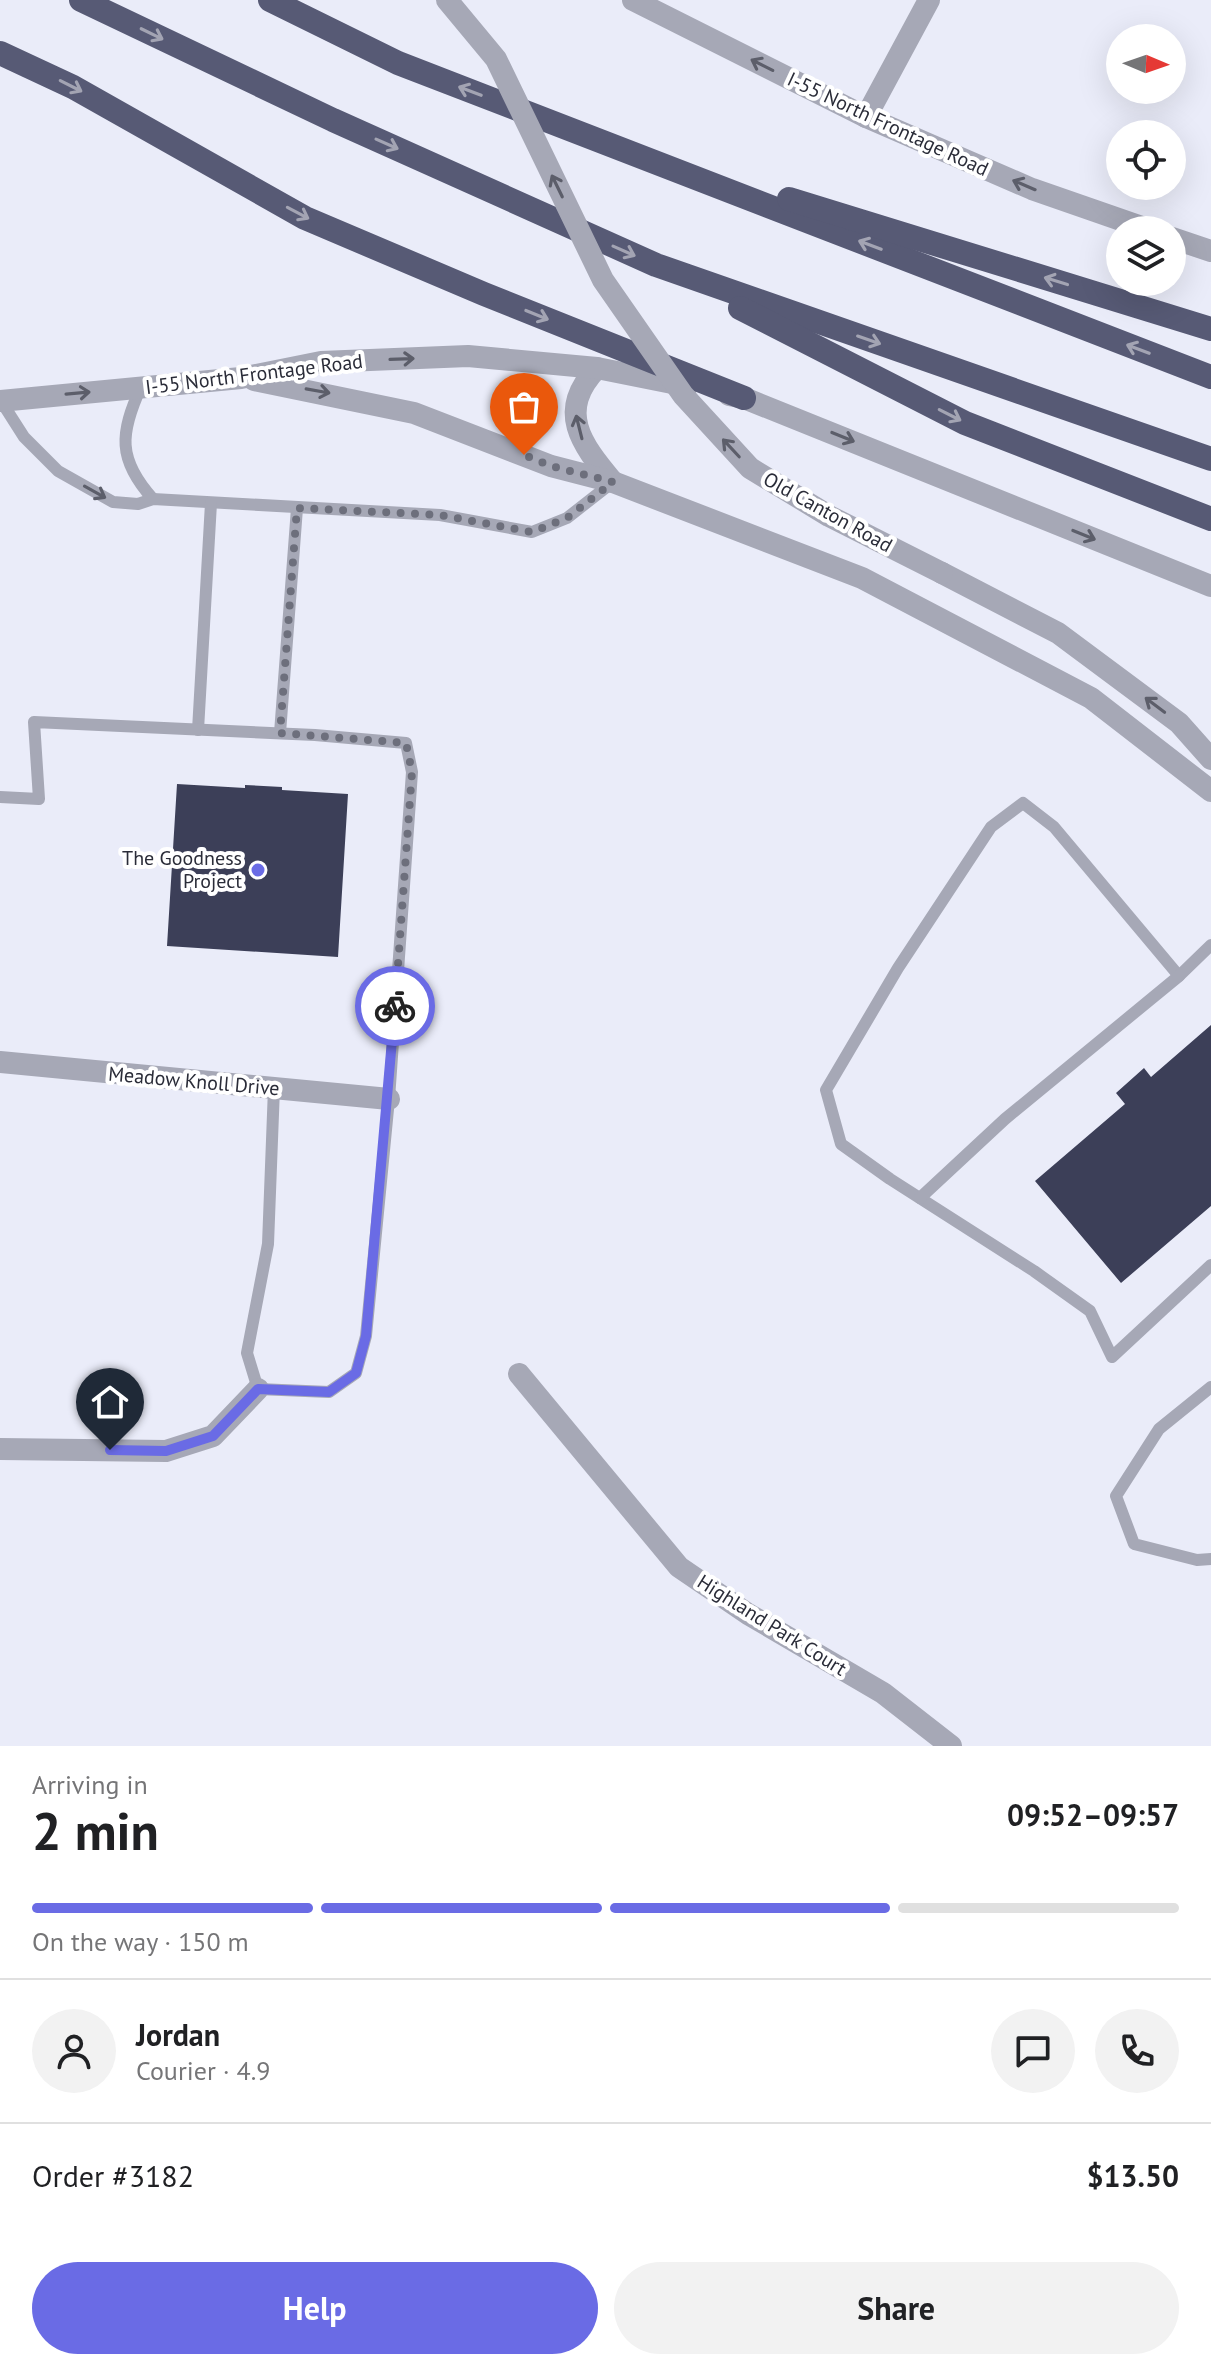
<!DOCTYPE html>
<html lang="en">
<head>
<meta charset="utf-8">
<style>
  :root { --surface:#fff; --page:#f2f2f2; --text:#202124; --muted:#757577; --line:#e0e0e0; --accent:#6a6be5 }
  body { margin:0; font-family:"PT Sans",sans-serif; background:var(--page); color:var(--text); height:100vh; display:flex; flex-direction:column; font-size:30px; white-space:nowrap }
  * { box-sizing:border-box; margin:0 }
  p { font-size:26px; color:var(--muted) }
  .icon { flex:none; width:44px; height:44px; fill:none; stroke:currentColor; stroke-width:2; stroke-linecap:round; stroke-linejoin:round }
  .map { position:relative; height:1746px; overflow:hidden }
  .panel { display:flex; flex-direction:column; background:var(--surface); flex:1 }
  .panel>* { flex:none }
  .needle { width:52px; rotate:92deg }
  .controls { position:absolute; left:1106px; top:24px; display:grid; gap:16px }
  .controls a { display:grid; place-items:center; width:80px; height:80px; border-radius:50%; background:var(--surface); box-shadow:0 8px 32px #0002; font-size:40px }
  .pin { position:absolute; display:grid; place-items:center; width:68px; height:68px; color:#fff; margin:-82px -34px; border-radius:50% 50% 50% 0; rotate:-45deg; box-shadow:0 0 8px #0007 }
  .pin .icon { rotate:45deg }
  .courier { position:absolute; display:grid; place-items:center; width:80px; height:80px; margin:-40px; border:6px solid #6a6be5; border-radius:50%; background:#fff; color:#222; box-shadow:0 2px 10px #0007 }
  .summary em { font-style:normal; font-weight:600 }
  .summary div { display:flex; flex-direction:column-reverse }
  .summary { display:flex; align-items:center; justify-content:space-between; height:136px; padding:0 32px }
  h1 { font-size:52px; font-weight:600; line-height:60px }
  .bar { display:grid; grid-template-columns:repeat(4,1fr); gap:12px 8px; align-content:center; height:96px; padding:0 32px }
  .bar i { height:10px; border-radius:6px; background:var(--line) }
  .bar .current { background:var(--accent) }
  .bar p { grid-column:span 4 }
  .line { display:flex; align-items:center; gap:20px; padding:0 32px; border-top:2px solid var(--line) }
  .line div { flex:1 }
  .round { display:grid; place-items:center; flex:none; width:84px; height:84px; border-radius:42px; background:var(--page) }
  .cta { display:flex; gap:16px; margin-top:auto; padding:16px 32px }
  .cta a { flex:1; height:92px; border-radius:48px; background:var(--accent); color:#fff; font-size:32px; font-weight:600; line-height:92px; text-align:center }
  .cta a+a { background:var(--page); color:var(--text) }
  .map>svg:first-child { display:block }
</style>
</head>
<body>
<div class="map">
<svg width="1211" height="1746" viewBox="0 0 1211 1746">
  <rect width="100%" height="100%" fill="#eaecf9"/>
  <g fill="#3c3f58">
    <path d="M177,784L245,788V785L282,787V790L348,794L338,957L167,946Z"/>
    <path d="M1211,1025V1206L1121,1283L1035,1181L1125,1104L1116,1093L1144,1068L1151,1077Z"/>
  </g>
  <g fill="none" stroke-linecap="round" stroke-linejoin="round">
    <g stroke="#a6a8b6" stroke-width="12">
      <path d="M141,387C120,433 117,459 153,499"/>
      <path d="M1,401L24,437L58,471L113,502L138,504L153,499L440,515L532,532L567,518L613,482"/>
      <path d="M198,730L211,503"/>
      <path d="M280,733L297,508"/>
      <path d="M0,797L39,799L34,722L315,735L406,743L412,772L389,1099L366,1336L356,1373L329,1392L258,1389L247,1353L268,1244L274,1088"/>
      <path d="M1179,976L1054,827L1023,803L991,827L898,968L826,1090L841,1144L890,1179L1034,1271L1090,1311L1112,1357L1211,1265"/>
      <path d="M920,1198L1005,1119L1179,976L1211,945"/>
      <path d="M1211,1387L1159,1429L1116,1496L1134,1544L1197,1560L1211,1559"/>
    </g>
    <g stroke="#a6a8b6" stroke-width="22">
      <path d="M866,117L929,0"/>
      <path d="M0,1062L389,1099"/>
      <path d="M519,1374L679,1567L748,1614L883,1693L951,1746"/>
      <path d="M0,1449L166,1451L213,1436L258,1389"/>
    </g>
    <g stroke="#a6a8b6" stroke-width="22">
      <path d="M633,0L866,117L1032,189L1150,230"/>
      <path d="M1172,238L1211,251"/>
      <path d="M597,368C556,411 581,444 613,482"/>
      <path d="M254,380L414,413L551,466L613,482L862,578L1091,698L1211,791"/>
      <path d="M729,395L744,398L1211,586"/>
      <path d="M0,401L241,378L321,362L468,356L597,368L687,386"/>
      <path d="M942,573L1058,633L1179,723L1211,759"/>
    </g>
    <g stroke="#575a75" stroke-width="24">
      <path d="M81,0L333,120L656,265L1211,459"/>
      <path d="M270,0L398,63L1211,377"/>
      <path d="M0,53L73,87L305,218L484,294L744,398"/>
      <path d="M789,199L1211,329"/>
      <path d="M740,308L965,423L1211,519"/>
    </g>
    <path stroke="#a6a8b6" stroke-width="22" d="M447,0L496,59L603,280L683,395L750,468L829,516L942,573"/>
  </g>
  <defs><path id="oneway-shaft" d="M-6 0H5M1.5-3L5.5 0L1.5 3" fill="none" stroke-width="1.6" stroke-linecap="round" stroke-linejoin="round" transform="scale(2)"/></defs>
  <g stroke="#a3a4b3">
    <use href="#oneway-shaft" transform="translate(152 34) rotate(26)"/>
    <use href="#oneway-shaft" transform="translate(71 86) rotate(27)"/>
    <use href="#oneway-shaft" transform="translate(470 91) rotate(-159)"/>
    <use href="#oneway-shaft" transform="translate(387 144) rotate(24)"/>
    <use href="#oneway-shaft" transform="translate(298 213) rotate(28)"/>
    <use href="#oneway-shaft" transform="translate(870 245) rotate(-159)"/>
    <use href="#oneway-shaft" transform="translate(624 251) rotate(24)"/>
    <use href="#oneway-shaft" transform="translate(1056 281) rotate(-163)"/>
    <use href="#oneway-shaft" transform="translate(537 315) rotate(22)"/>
    <use href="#oneway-shaft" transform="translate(869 340) rotate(19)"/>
    <use href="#oneway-shaft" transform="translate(1138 349) rotate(-159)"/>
    <use href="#oneway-shaft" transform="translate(950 415) rotate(27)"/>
  </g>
  <g stroke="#5c5e6a">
    <use href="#oneway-shaft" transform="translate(762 65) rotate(-153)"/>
    <use href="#oneway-shaft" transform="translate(1024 185) rotate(-157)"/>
    <use href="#oneway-shaft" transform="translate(557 186) rotate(-116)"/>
    <use href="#oneway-shaft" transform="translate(402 359) rotate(-2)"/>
    <use href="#oneway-shaft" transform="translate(318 391) rotate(10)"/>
    <use href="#oneway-shaft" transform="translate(78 393) rotate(-5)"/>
    <use href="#oneway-shaft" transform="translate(579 427) rotate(-104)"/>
    <use href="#oneway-shaft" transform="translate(843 437) rotate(22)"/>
    <use href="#oneway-shaft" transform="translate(731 448) rotate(-133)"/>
    <use href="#oneway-shaft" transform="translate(95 492) rotate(29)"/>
    <use href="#oneway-shaft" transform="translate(1084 535) rotate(22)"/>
    <use href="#oneway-shaft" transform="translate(1155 705) rotate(-143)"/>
  </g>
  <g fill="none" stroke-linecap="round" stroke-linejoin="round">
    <path stroke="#6d6f7c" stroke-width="8" stroke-dasharray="0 14.4" d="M395,1006L412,772L406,743L280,733L297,508L440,515L532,532L567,518L613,482L551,466L524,455"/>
    <path stroke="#6a6be5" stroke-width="10" d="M110,1450L166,1451L213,1436L258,1389L329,1392L356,1373L366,1336L395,1006"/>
  </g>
  <circle fill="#6a6be5" stroke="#fff" stroke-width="3" cx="258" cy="870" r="8"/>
  <g text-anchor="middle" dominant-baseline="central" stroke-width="8" stroke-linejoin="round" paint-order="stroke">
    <g font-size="20" fill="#2a2c38" stroke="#fff">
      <text transform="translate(888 124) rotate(25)">I-55 North Frontage Road</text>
      <text transform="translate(254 374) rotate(-7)">I-55 North Frontage Road</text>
      <text transform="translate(828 512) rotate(29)">Old Canton Road</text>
      <text transform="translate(194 1081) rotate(5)">Meadow Knoll Drive</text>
      <text transform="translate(772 1625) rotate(32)">Highland Park Court</text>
    </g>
    <g font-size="20" fill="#2a2c38" stroke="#fff" text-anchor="end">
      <text x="242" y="858">The Goodness<tspan x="242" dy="23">Project</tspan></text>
    </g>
  </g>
</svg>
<div class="controls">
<a><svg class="needle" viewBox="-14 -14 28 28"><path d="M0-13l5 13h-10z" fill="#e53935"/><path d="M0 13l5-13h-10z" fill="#757577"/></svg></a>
<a><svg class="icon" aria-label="locate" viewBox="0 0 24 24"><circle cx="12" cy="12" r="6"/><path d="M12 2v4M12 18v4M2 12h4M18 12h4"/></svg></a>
<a><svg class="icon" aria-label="layers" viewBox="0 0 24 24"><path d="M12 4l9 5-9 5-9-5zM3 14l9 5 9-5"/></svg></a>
</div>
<div class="pin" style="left:524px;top:455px;background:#ea580c"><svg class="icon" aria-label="bag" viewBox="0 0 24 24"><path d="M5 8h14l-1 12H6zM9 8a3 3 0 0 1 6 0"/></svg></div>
<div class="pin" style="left:110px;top:1450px;background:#1f2937"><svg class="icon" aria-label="home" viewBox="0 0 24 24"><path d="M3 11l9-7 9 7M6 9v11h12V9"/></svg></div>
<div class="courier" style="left:395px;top:1006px"><svg class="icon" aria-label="bike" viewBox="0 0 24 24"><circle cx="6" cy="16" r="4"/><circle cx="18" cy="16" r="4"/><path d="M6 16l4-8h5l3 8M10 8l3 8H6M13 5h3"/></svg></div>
</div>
<section class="panel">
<div class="summary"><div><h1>2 min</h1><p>Arriving in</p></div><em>09:52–09:57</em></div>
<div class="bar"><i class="current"></i><i class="current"></i><i class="current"></i><i></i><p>On the way · 150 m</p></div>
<div class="line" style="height:144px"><a class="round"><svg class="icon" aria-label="person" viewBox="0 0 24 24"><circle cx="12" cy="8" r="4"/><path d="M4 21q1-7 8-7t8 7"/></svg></a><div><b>Jordan</b><p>Courier · 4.9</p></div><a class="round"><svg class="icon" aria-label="chat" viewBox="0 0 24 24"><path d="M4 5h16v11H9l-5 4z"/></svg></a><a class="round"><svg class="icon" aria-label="phone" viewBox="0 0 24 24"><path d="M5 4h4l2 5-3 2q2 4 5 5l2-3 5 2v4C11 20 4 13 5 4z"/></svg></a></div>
<div class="line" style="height:104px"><div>Order #3182</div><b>$13.50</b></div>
<div class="cta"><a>Help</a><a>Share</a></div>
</section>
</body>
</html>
